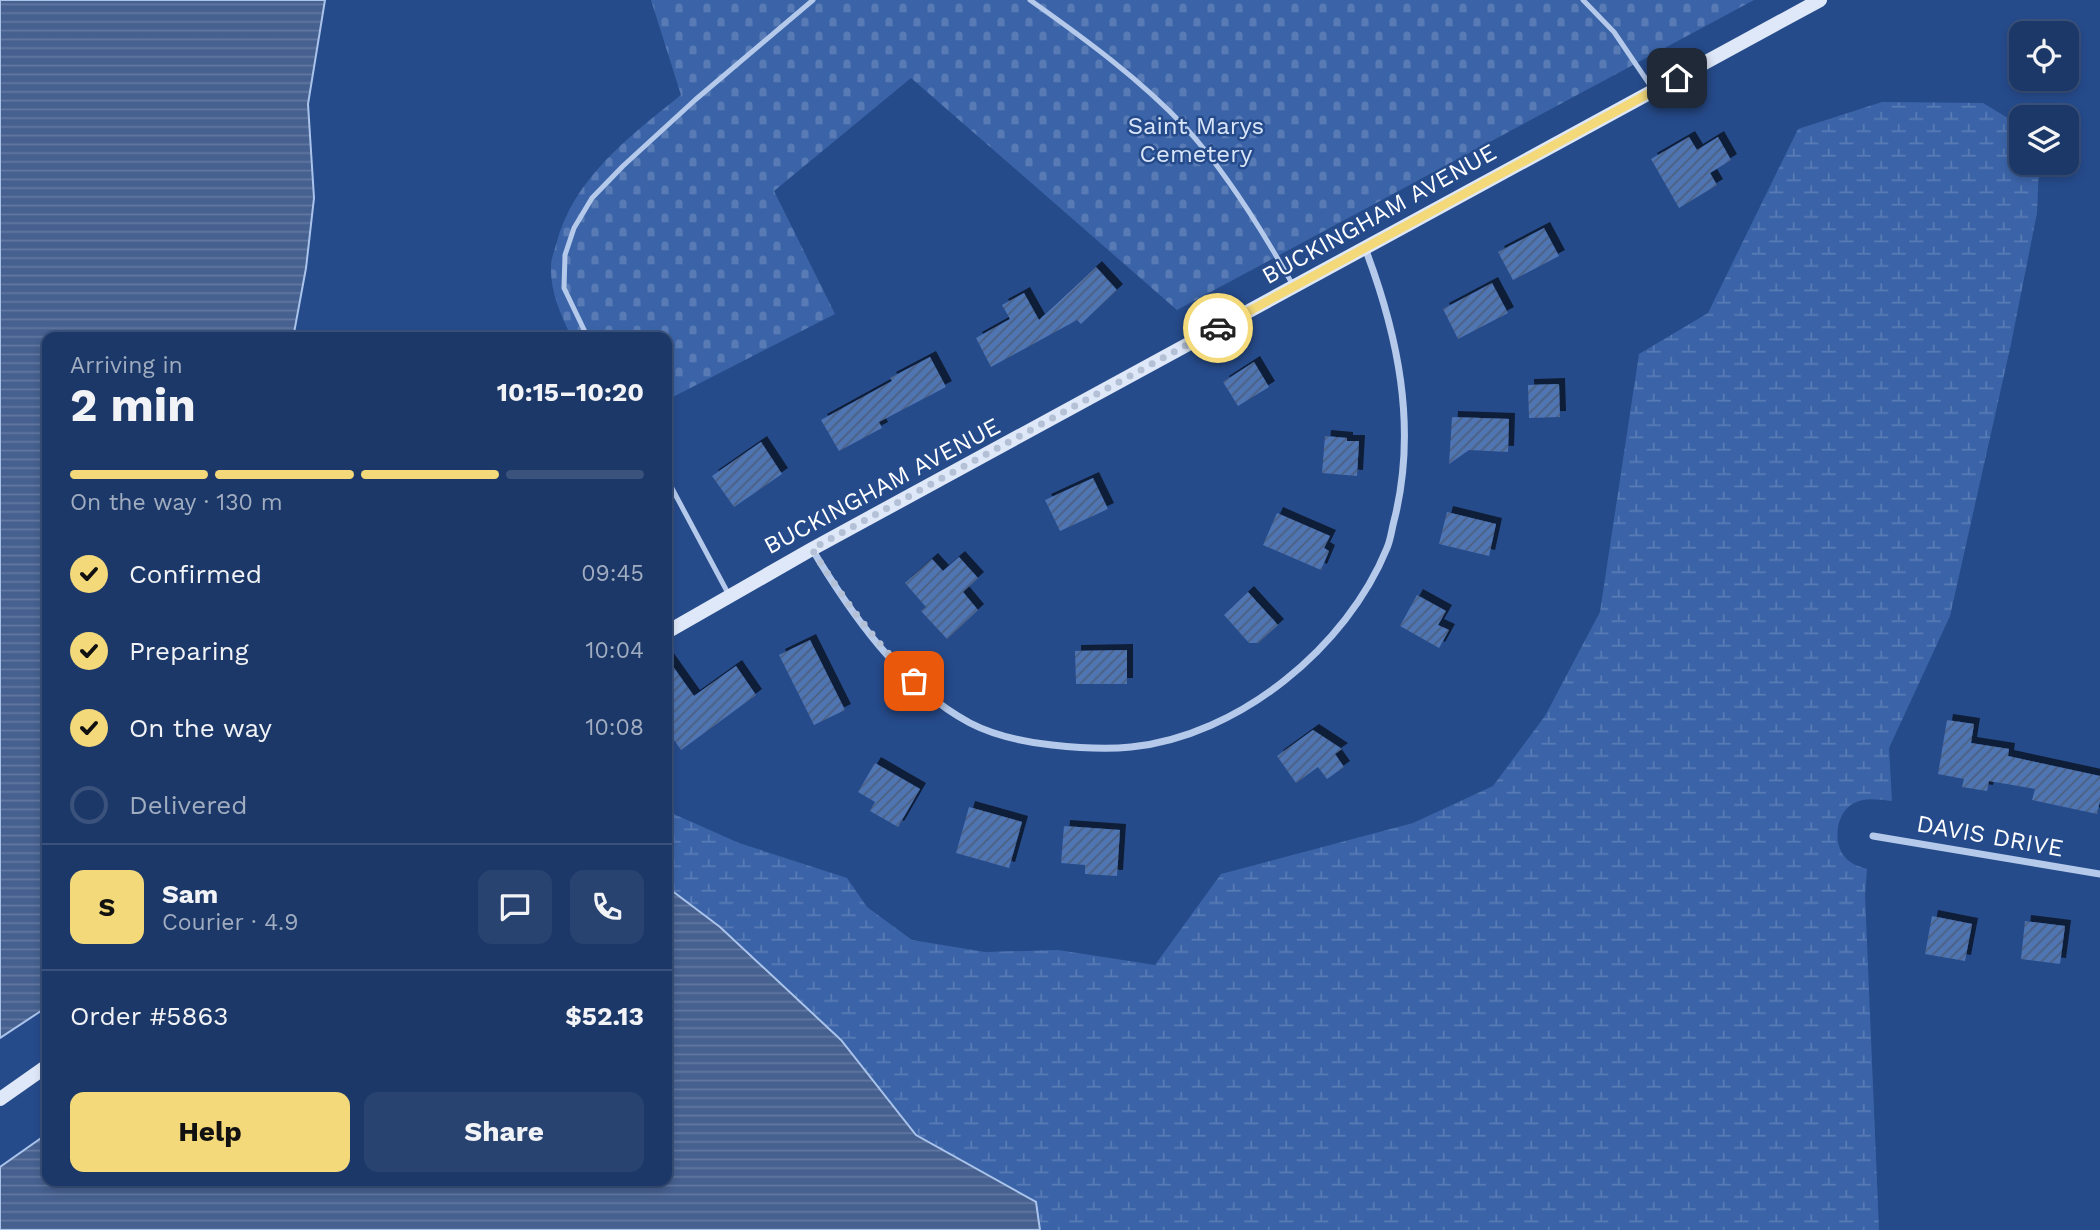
<!DOCTYPE html>
<html lang="en">
<head>
<meta charset="utf-8">
<style>
  :root { --surface:#1c3868; --page:#294371; --text:#f1f3f6; --muted:#a0acc0; --line:#3a527c; --accent:#f3d97a }
  body { margin:0; font-family:"Work Sans",sans-serif; background:var(--page); color:var(--text); height:100vh; display:flex; flex-direction:column; font-size:26px; white-space:nowrap }
  * { box-sizing:border-box; margin:0 }
  p { font-size:23px; color:var(--muted) }
  .icon { flex:none; width:38px; height:38px; fill:none; stroke:currentColor; stroke-width:2; stroke-linecap:round; stroke-linejoin:round }
  .map { position:relative; flex:1; overflow:hidden }
  .sheet { position:absolute; left:42px; top:332px; width:630px; height:854px; display:flex; flex-direction:column; background:var(--surface); border-radius:14px; box-shadow:0 4px 10px #0003,0 0 0 2px var(--line) }
  .sheet>* { flex:none }
  .tools { position:absolute; left:2009px; top:21px; display:grid; gap:14px }
  .tools a { display:grid; place-items:center; width:70px; height:70px; border-radius:14px; background:var(--surface); box-shadow:0 4px 10px #0003,0 0 0 2px var(--line); font-size:35px }
  .pin { position:absolute; display:grid; place-items:center; width:60px; height:60px; color:#fff; margin:-30px; border-radius:14px; box-shadow:0 4px 10px #0006 }
  .courier { position:absolute; display:grid; place-items:center; width:70px; height:70px; margin:-35px; border:5px solid #f3d97a; border-radius:50%; background:#fff; color:#222; box-shadow:0 2px 9px #0007 }
  .summary em { font-style:normal; font-weight:700 }
  .summary div { display:flex; flex-direction:column-reverse }
  .summary { display:flex; align-items:center; justify-content:space-between; height:119px; padding:0 28px }
  h1 { font-size:46px; font-weight:700; line-height:52px }
  .bar { display:grid; grid-template-columns:repeat(4,1fr); gap:10px 7px; align-content:center; height:84px; padding:0 28px }
  .bar i { height:9px; border-radius:5px; background:var(--line) }
  .bar .on { background:var(--accent) }
  .bar p { grid-column:span 4 }
  .line { display:flex; align-items:center; gap:18px; padding:0 28px; border-top:2px solid var(--line) }
  .line div { flex:1 }
  .round { display:grid; place-items:center; flex:none; width:74px; height:74px; border-radius:14px; background:var(--page) }
  ol { padding:0 28px; list-style:none }
  li { display:flex; align-items:center; gap:21px; height:77px }
  li p { margin-inline-start:auto }
  li .icon { padding:7px; border-radius:50%; background:var(--accent); color:#111; stroke-width:4 }
  li:last-child { color:var(--muted) }
  li i { width:38px; height:38px; border:4px solid var(--line); border-radius:50% }
  .button { display:flex; gap:14px; margin-top:auto; padding:14px 28px }
  .button a { flex:1; height:80px; border-radius:14px; background:var(--accent); color:#111; font-size:28px; font-weight:700; line-height:80px; text-align:center }
  .button a+a { background:var(--page); color:var(--text) }
  .map>svg:first-child { display:block }
</style>
</head>
<body>
<div class="map">
<svg width="2100" height="1230" viewBox="0 0 2100 1230">
  <defs>
    <pattern id="wetland-marsh" width="20" height="14" patternUnits="userSpaceOnUse" patternTransform="scale(1.75)"><rect width="20" height="14" fill="#3b64a8"/><path d="M1 5h8M5 5V1M11 12h8M15 12V8" fill="none" stroke="#587bb5"/></pattern>
    <pattern id="cemetery-stones" width="16" height="16" patternUnits="userSpaceOnUse" patternTransform="scale(1.75)"><rect width="16" height="16" fill="#3b64a8"/><path d="M2 7V4a2 2 0 0 1 4 0v3zM10 15v-3a2 2 0 0 1 4 0v3z" fill="#587bb5"/></pattern>
    <pattern id="water-rules" width="6" height="5" patternUnits="userSpaceOnUse" patternTransform="scale(1.75)"><rect width="6" height="5" fill="#46608f"/><path d="M0 2.5h6" fill="none" stroke="#6278a0"/></pattern>
    <pattern id="building-hatch" width="6" height="6" patternUnits="userSpaceOnUse" patternTransform="scale(1.75)"><rect width="6" height="6" fill="#4f74b2"/><path d="M-1 1l2-2M0 6l6-6M5 7l2-2" fill="none" stroke="#4e607f"/></pattern>
    <filter id="shadow"><feDropShadow dx="6" dy="-6" stdDeviation="0" flood-color="#0009"/></filter>
  </defs>
  <rect width="100%" height="100%" fill="#264b8b"/>
  <path fill="url(#wetland-marsh)" d="M1882,102L1983,103L2021,126V163H2039L2037,213L2011,344L1950,616L1889,748L1892,801C1880,800 1866,797 1854,803C1837,811 1832,841 1844,856C1850,864 1858,866 1867,869L1865,895L1879,1230H1040L1036,1202L916,1135L841,1040L720,927L667,887V811L739,843L847,878L867,907L912,940L985,952L1058,950L1155,965L1221,874L1413,823L1493,786L1545,716L1600,612L1639,354L1708,313L1798,129Z"/>
  <path fill="url(#cemetery-stones)" d="M651,0H1754L1177,310L911,78L774,191L835,314L667,400V338H572C561,316 550,291 551,266C551,259 554,252 556,245C573,178 630,136 681,95Z"/>
  <g fill="url(#water-rules)" stroke="#a9c3eb" stroke-width="2">
    <path d="M0,0H325L308,104L314,198L306,268L294,333L291,338H47V1007L0,1038Z"/>
    <path d="M667,887L720,927L841,1040L916,1135L1036,1202L1040,1230H0V1167L47,1134V1181H667Z"/>
  </g>
  <g fill="url(#building-hatch)" filter="url(#shadow)">
    <path d="M1689,137L1697,150L1718,137L1731,160L1710,173L1717,185L1679,208L1651,159Z"/>
    <path d="M1544,228L1559,256L1513,280L1498,252Z"/>
    <path d="M1096,267L1117,290L1081,324L1077,320L991,367L976,338L1010,319L1002,305L1024,293L1039,320Z"/>
    <path d="M1492,283L1508,313L1458,339L1443,309Z"/>
    <path d="M930,357L946,387L879,422L882,428L839,451L821,420L892,381L890,378Z"/>
    <path d="M1254,362L1269,387L1238,406L1223,382Z"/>
    <path d="M1559,384L1560,417L1529,418L1528,385Z"/>
    <path d="M1452,417L1509,419L1508,452L1469,450L1449,464Z"/>
    <path d="M1325,436L1347,438V441H1359L1357,476L1322,473Z"/>
    <path d="M761,442L782,474L734,507L712,476Z"/>
    <path d="M1093,478L1108,509L1060,531L1045,500Z"/>
    <path d="M1447,512L1496,524L1489,556L1439,544Z"/>
    <path d="M1277,513L1330,536L1324,548L1329,551L1321,570L1263,545Z"/>
    <path d="M959,557L978,578L963,592L978,610L947,639L921,611L926,607L905,583L932,559L943,571Z"/>
    <path d="M1248,592L1278,625L1258,643H1249L1224,615Z"/>
    <path d="M1417,595L1446,611L1438,625L1449,630L1439,648L1400,626Z"/>
    <path d="M810,640L845,710L814,725L779,655Z"/>
    <path d="M1127,650V684H1076L1075,651Z"/>
    <path d="M667,658L694,696L736,666L756,695L681,750L667,730Z"/>
    <path d="M1947,720L1974,724L1971,743L2009,749L2008,756L2100,776V801L2097,814L2032,800L2035,789L1989,781L1987,791L1962,787L1964,779L1938,774Z"/>
    <path d="M1313,730L1342,749L1335,754L1344,767L1327,779L1318,767L1296,783L1277,756Z"/>
    <path d="M875,763L920,789L898,827L870,811L875,802L858,792Z"/>
    <path d="M969,807L1022,822L1009,868L956,853Z"/>
    <path d="M1064,826L1120,830L1117,876L1085,874V865L1061,863Z"/>
    <path d="M1932,916L1972,924L1965,961L1925,954Z"/>
    <path d="M2025,921L2065,926L2060,964L2021,959Z"/>
  </g>
  <g fill="none" stroke-linecap="round" stroke-linejoin="round">
    <g stroke="#b5c9ea" stroke-width="5">
      <path d="M1030,0C1085,39 1140,79 1186,128C1225,171 1265,235 1294,287"/>
      <path d="M1583,0L1614,32L1652,88"/>
      <path d="M588,338L564,288L565,255L574,228L592,198L623,166L695,100L813,0"/>
      <path d="M667,479L729,595"/>
    </g>
    <g stroke="#b5c9ea" stroke-width="7">
      <path d="M812,549C851,614 901,686 970,723C995,736 1025,742 1052,745C1079,748 1104,750 1131,747C1239,736 1347,647 1387,548C1391,539 1392,527 1395,517C1417,426 1398,335 1365,248"/>
      <path d="M1873,836L2100,874"/>
    </g>
    <g stroke="#dfe8f8" stroke-width="14">
      <path d="M667,632L812,549L1820,0"/>
      <path d="M0,1099L47,1066"/>
    </g>
  </g>
  <g fill="none" stroke-linecap="round" stroke-linejoin="round">
    <path stroke="#b3c0d6" stroke-width="7" stroke-dasharray="0 12.6" d="M914,681C874,640 842,598 812,549L1218,328"/>
    <path stroke="#f3d97a" stroke-width="9" d="M1218,328L1677,78"/>
  </g>
  <g text-anchor="middle" dominant-baseline="central" stroke-width="5" stroke-linejoin="round" paint-order="stroke">
    <g font-size="24" fill="#d9e5f8" stroke="#264b8b">
      <text x="1196" y="126">Saint Marys<tspan x="1196" dy="28">Cemetery</tspan></text>
    </g>
    <g font-size="24" fill="#fff" stroke="#264b8b">
      <text transform="translate(1379 214) rotate(-29)">BUCKINGHAM AVENUE</text>
      <text transform="translate(882 486) rotate(-28)">BUCKINGHAM AVENUE</text>
      <text transform="translate(1990 836) rotate(10)">DAVIS DRIVE</text>
    </g>
  </g>
</svg>
<div class="tools">
<a><svg class="icon" aria-label="locate" viewBox="0 0 24 24"><circle cx="12" cy="12" r="6"/><path d="M12 2v4M12 18v4M2 12h4M18 12h4"/></svg></a>
<a><svg class="icon" aria-label="layers" viewBox="0 0 24 24"><path d="M12 4l9 5-9 5-9-5zM3 14l9 5 9-5"/></svg></a>
</div>
<div class="pin" style="left:914px;top:681px;background:#ea580c"><svg class="icon" aria-label="bag" viewBox="0 0 24 24"><path d="M5 8h14l-1 12H6zM9 8a3 3 0 0 1 6 0"/></svg></div>
<div class="pin" style="left:1677px;top:78px;background:#1f2937"><svg class="icon" aria-label="home" viewBox="0 0 24 24"><path d="M3 11l9-7 9 7M6 9v11h12V9"/></svg></div>
<div class="courier" style="left:1218px;top:328px"><svg class="icon" aria-label="car" viewBox="0 0 24 24"><path d="M5 17H2v-5l4-1 3-4h7l3 4 3 1v5h-3M9 17h6M6 11h13"/><circle cx="7" cy="17" r="2"/><circle cx="17" cy="17" r="2"/></svg></div>
<section class="sheet">
<div class="summary"><div><h1>2 min</h1><p>Arriving in</p></div><em>10:15–10:20</em></div>
<div class="bar"><i class="on"></i><i class="on"></i><i class="on"></i><i></i><p>On the way · 130 m</p></div>
<ol>
<li><svg class="icon" aria-label="check" viewBox="0 0 24 24"><path d="M5 12l5 5 9-10"/></svg>Confirmed<p>09:45</p></li>
<li><svg class="icon" aria-label="check" viewBox="0 0 24 24"><path d="M5 12l5 5 9-10"/></svg>Preparing<p>10:04</p></li>
<li><svg class="icon" aria-label="check" viewBox="0 0 24 24"><path d="M5 12l5 5 9-10"/></svg>On the way<p>10:08</p></li>
<li><i></i>Delivered</li>
</ol>
<div class="line" style="height:126px"><b class="round" style="background:var(--accent);color:#111">S</b><div><b>Sam</b><p>Courier · 4.9</p></div><a class="round"><svg class="icon" aria-label="chat" viewBox="0 0 24 24"><path d="M4 5h16v11H9l-5 4z"/></svg></a><a class="round"><svg class="icon" aria-label="phone" viewBox="0 0 24 24"><path d="M5 4h4l2 5-3 2q2 4 5 5l2-3 5 2v4C11 20 4 13 5 4z"/></svg></a></div>
<div class="line" style="height:91px"><div>Order #5863</div><b>$52.13</b></div>
<div class="button"><a>Help</a><a>Share</a></div>
</section>
</div>
</body>
</html>
